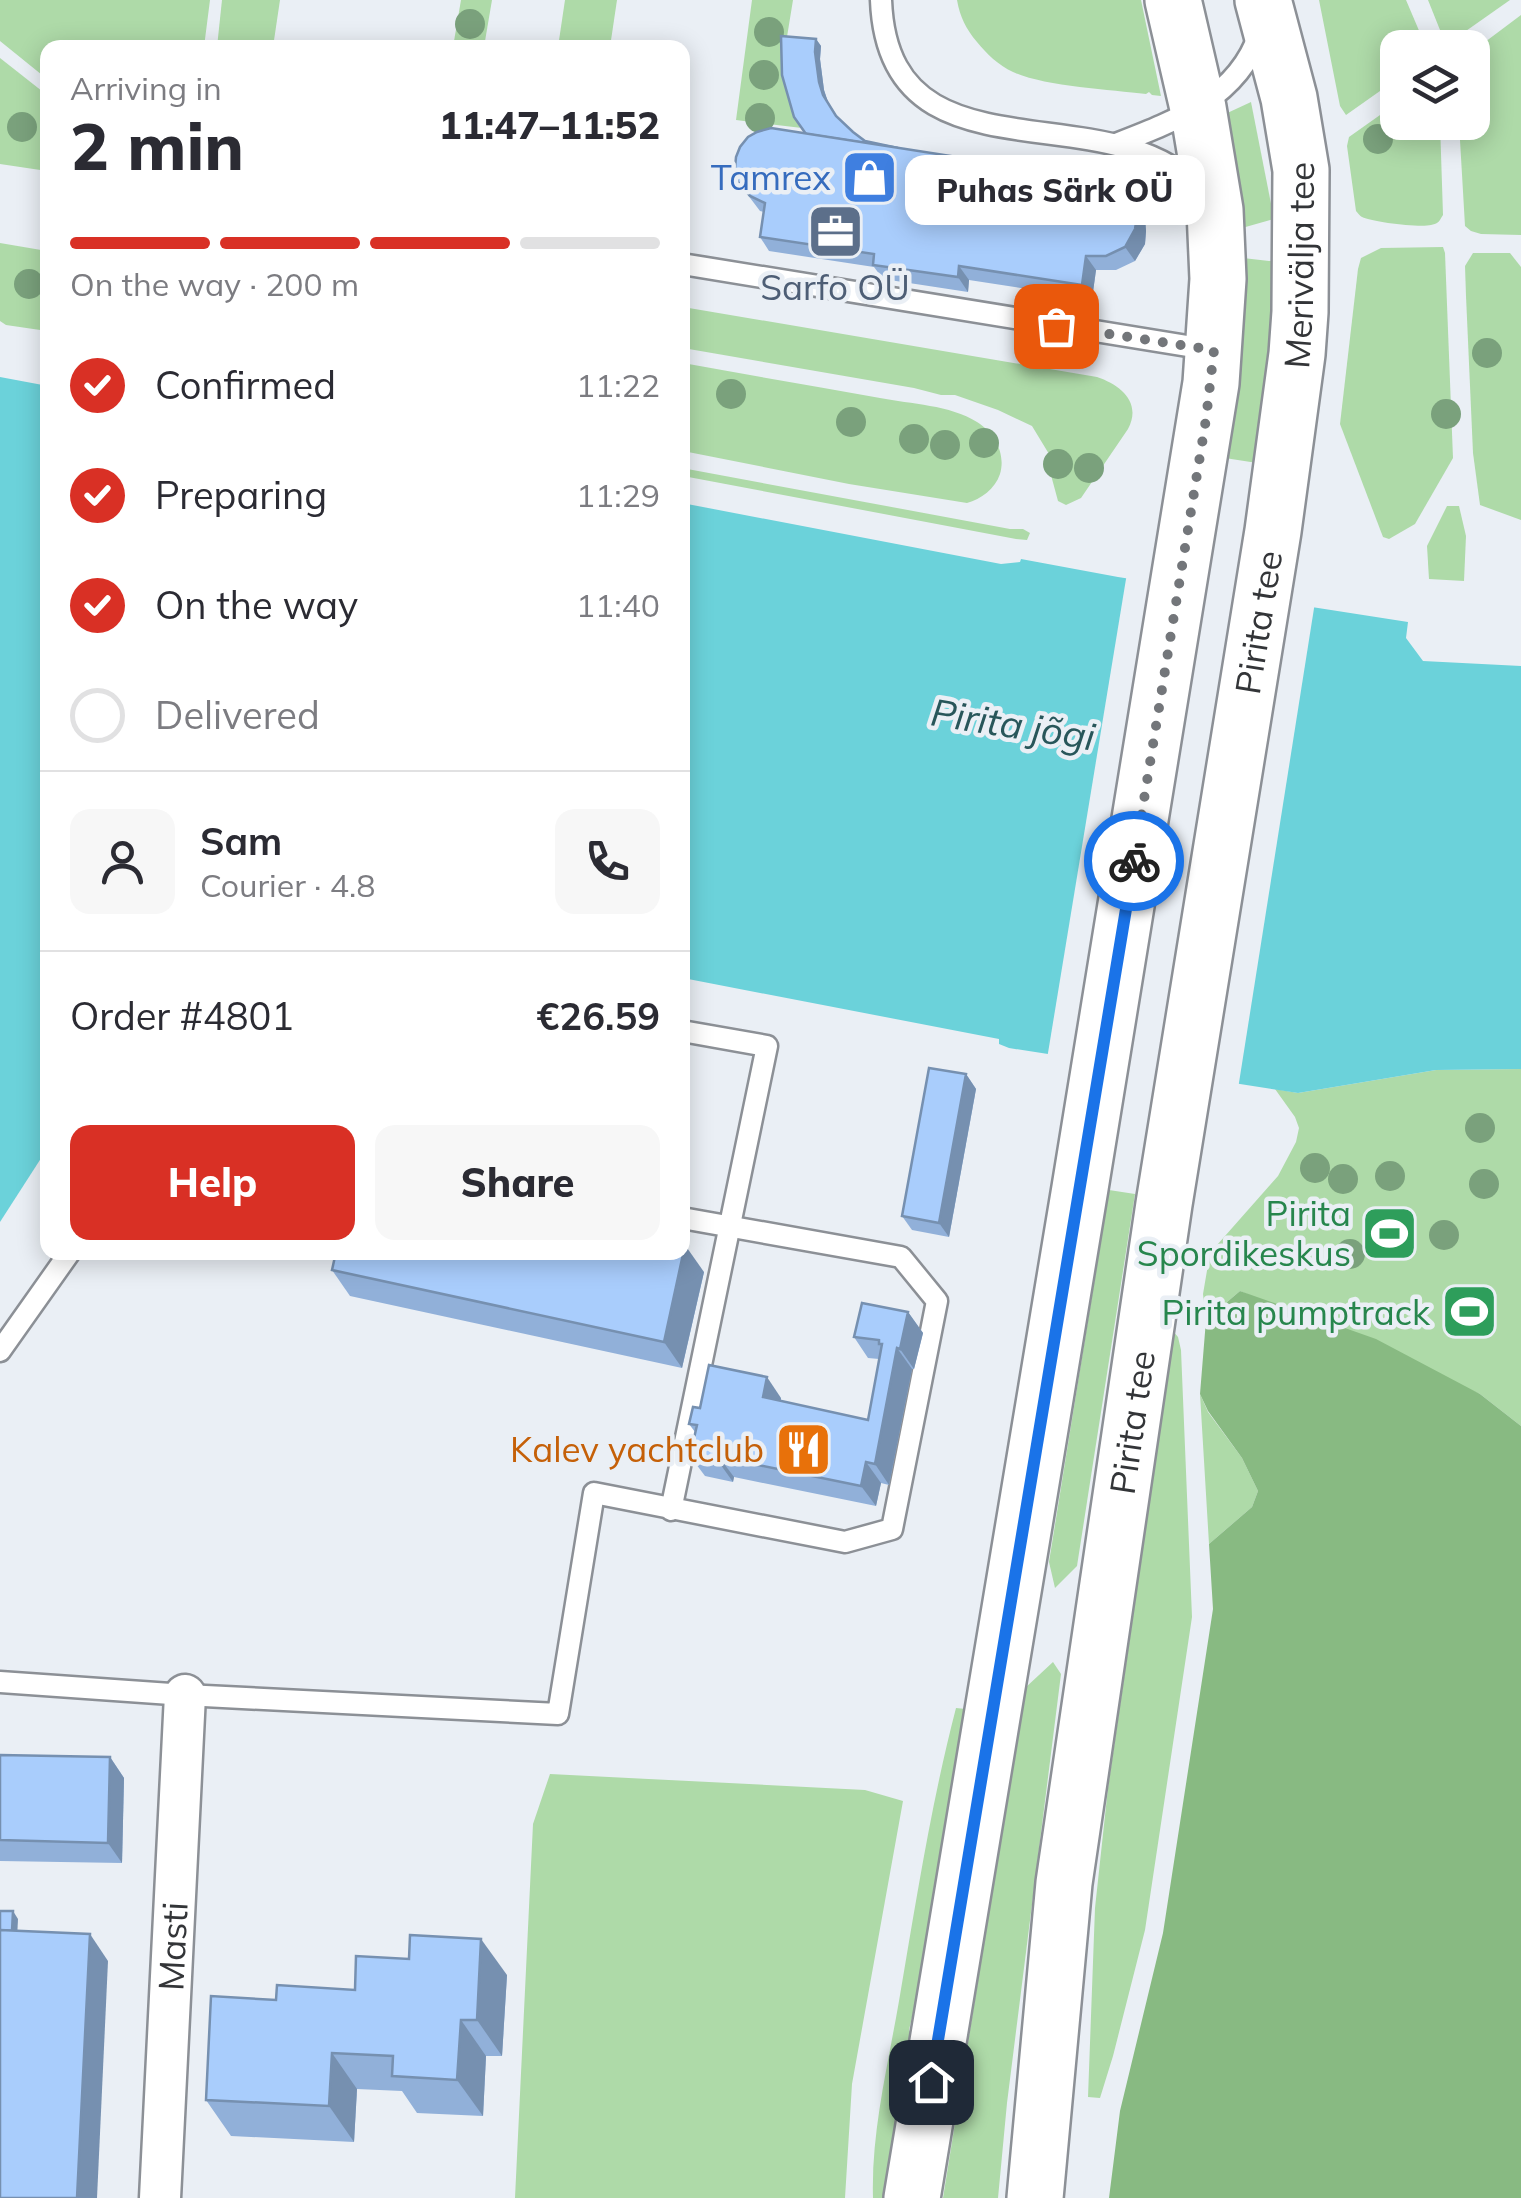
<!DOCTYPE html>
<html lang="en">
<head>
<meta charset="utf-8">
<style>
  :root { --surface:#fff; --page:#f7f7f7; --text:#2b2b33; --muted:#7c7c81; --line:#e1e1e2; --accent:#d93025 }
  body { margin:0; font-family:Mulish,sans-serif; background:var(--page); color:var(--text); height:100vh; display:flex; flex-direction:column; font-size:38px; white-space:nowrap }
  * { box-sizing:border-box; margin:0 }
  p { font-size:32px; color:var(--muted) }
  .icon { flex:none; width:55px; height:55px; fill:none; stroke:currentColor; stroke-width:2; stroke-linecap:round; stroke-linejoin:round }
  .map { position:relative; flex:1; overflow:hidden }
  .sheet { position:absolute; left:40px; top:40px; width:650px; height:1220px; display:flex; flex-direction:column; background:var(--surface); border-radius:20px; box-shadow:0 5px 25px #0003 }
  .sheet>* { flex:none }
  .buttons { position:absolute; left:1380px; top:30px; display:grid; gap:20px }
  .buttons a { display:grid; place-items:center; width:110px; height:110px; border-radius:20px; background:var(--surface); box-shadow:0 5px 25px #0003; font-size:50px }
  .pin { position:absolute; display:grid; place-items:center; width:85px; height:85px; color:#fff; margin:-42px; border-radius:20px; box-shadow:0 5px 15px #0006 }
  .courier { position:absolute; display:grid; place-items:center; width:100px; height:100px; margin:-50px; border:8px solid #1a73e8; border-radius:50%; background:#fff; color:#222; box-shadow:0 2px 12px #0007 }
  .bubble { position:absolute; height:70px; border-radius:20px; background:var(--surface); box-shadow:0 5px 25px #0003; font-size:32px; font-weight:800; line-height:70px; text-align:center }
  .headline em { font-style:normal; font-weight:800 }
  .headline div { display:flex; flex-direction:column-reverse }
  .headline { display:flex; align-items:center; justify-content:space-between; height:170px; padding:0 30px }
  h1 { font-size:65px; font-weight:800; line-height:75px }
  .bar { display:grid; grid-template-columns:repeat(4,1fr); gap:15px 10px; align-content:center; height:120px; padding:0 30px }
  .bar i { height:12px; border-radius:8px; background:var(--line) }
  .bar .selected { background:var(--accent) }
  .bar p { grid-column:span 4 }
  .line { display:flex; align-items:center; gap:25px; padding:0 30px; border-top:2px solid var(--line) }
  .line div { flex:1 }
  .round { display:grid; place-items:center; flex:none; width:105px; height:105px; border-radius:20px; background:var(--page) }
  ol { padding:0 30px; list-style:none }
  li { display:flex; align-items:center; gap:30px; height:110px }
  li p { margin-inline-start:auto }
  li .icon { padding:10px; border-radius:50%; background:var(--accent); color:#fff; stroke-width:4 }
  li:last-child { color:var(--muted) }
  li i { width:55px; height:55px; border:5px solid var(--line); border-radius:50% }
  .primary-button { display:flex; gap:20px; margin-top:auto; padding:20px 30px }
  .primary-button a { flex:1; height:115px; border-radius:20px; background:var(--accent); color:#fff; font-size:40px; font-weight:800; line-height:115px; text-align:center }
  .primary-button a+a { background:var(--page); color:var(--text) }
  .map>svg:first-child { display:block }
</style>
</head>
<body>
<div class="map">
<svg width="1521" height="2198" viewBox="0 0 1521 2198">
  <rect width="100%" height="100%" fill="#eaeff5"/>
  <g fill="#aedaa8">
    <path d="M0,0H210L204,47L48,48L47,79L0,41Z"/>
    <path d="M222,0H280L273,47H217Z"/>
    <path d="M461,0H492L484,47H453Z"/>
    <path d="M565,0H617L610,47H558Z"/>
    <path d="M752,0H793L786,43L799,124L802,128L736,120Z"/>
    <path d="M957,0H1141L1161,96L1152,95L1149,92L1146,94C1111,90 1042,86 1013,72C998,65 987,54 977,42C966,29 960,17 957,0Z"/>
    <path d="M1319,0H1406L1426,47L1398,48L1397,79L1346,115L1340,106Z"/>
    <path d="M1428,0H1510L1446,45Z"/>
    <path d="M1521,15V235L1481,234L1471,231L1465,226L1459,123L1472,122L1473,51Z"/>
    <path d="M0,58L47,95V171L0,164Z"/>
    <path d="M1251,102L1274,219L1242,228L1223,115Z"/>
    <path d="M1397,103L1398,122L1440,123L1443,215C1439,221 1440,223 1431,225C1420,228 1372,222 1362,217C1360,216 1358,213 1356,211L1347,146L1349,137Z"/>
    <path d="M0,243L47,251V331L6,325L0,321Z"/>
    <path d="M1443,247L1445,253L1453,458L1415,524L1389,539L1383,537L1340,424L1358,269L1361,258L1381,248Z"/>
    <path d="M1473,253H1510L1521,267V520L1480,505L1473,453L1466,296L1465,266Z"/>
    <path d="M1243,258L1269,261L1279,260L1280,275L1257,463L1225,458Z"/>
    <path d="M683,307L1097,377C1121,385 1142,403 1128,429L1081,498L1066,505L1058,501L1048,464L1049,454L1032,426L998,410L955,395H941L914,388L683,348Z"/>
    <path d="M683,363C748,375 814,386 880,398C911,404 950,405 977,422C995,433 1006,454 1000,474C995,489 981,499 967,503L849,484L683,451Z"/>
    <path d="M682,468L1010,529H1023L1030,533L1027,540L1016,539L683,476Z"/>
    <path d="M1447,506H1459L1466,536L1464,581L1429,579L1427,546Z"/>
    <path d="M1521,1069V1426L1480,1394L1240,1291L1206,1320L1203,1294L1210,1253L1278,1176L1296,1142L1299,1128L1295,1117L1275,1089L1298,1093L1436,1070Z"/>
    <path d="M1109,1190L1135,1194L1077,1566L1055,1588L1049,1562Z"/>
    <path d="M1172,1330L1178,1337L1181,1350L1192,1617L1145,1930L1113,2056L1100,2098L1088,2097L1095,1908L1108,1788L1164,1403Z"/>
    <path d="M1200,1394L1208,1412L1242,1458L1258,1491L1252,1507L1209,1544Z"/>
    <path d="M1053,1662L1061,1674L1007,2103L998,2198H943L1025,1688Z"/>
    <path d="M956,1708L966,1709L919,2004L913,2013L909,2030L914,2038L888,2198H873C871,2132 888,2065 899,2001C916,1902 931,1804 956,1708Z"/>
    <path d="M550,1774L865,1790L903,1801L852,2084L845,2198H515L533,1824Z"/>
  </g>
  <path fill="#88ba82" d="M1240,1291L1376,1339L1480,1394L1521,1426V2198H1109L1120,2111L1163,1933L1213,1609L1209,1544L1252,1507L1258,1491L1242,1458L1208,1411L1200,1394L1206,1320Z"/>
  <g fill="#6bd2da">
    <path d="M0,377L48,386L47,1149L0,1222Z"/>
    <path d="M682,503L1001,564L1020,562L1021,559L1118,577L1408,622L1406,638L1423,661L1521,666V1069L1436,1070L1298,1093L1009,1048L999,1044V1039L683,978Z"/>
  </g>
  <path fill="#eaeff5" d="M1127,573L1315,602L1238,1089L1047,1059Z"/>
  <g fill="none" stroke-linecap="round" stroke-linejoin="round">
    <defs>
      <g id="lane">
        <path d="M881,0C888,189 1107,89 1199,189"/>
        <path d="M1116,144C1173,122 1238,98 1259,34"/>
        <path d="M682,264L1212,350"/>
        <path d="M0,1351L70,1252"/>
        <path d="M671,1510L767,1046L682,1031"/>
        <path d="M0,1682L185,1695L558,1714L594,1493L845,1542L892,1529L937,1301L901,1257L682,1218"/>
      </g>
      <g id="street">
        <path id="s1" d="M160,2198L185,1695"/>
      </g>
      <g id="secondary">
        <path d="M912,2198L1080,1188L1211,383L1218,279L1215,210L1198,108L1173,0"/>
        <path id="s2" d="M1035,2198L1064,1883L1164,1204L1273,531L1297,354L1300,312L1301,170L1289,98L1263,0"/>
      </g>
    </defs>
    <use href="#lane" stroke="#8c9096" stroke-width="25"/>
    <use href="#street" stroke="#8c9096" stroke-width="45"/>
    <use href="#secondary" stroke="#8c9096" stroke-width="60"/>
    <use href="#lane" stroke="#fff" stroke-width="20"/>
    <use href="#street" stroke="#fff" stroke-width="40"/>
    <use href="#secondary" stroke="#fff" stroke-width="55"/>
  </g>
  <g fill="#7aa17c">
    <circle cx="470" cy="24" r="15"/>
    <circle cx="769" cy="32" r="15"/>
    <circle cx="764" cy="75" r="15"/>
    <circle cx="760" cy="118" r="15"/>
    <circle cx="22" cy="127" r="15"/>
    <circle cx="1378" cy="139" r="15"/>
    <circle cx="29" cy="284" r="15"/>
    <circle cx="1487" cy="353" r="15"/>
    <circle cx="731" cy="394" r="15"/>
    <circle cx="1446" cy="414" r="15"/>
    <circle cx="851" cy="422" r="15"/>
    <circle cx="914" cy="439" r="15"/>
    <circle cx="984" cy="443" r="15"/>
    <circle cx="945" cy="445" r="15"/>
    <circle cx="1058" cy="464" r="15"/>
    <circle cx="1089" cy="468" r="15"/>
    <circle cx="1480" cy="1128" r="15"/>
    <circle cx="1315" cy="1168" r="15"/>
    <circle cx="1390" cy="1176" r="15"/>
    <circle cx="1343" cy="1179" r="15"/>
    <circle cx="1484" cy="1184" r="15"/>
    <circle cx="1444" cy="1235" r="15"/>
    <circle cx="1350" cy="1254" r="15"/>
  </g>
  <g fill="#91b0d9">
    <path d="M816,39L821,46L820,59L824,90L828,102L838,118L853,132L865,141L1145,218L1146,231L1145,244L1135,261L1116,270H1096L1092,299L969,280L968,292L883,279L874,267L769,251L760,237L764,212L760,211L738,182L806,134Z"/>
    <path d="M966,1074L976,1089L949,1237L912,1230L902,1216Z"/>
    <path d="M332,1270L704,1272L682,1368L350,1296Z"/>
    <path d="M908,1312L923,1333L914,1369H912L889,1485L881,1483L876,1506L734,1477L733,1482L705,1476L690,1456L695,1432L689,1424L700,1408L781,1398V1401L868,1420L879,1359L868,1358L854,1337Z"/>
    <path d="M0,1755L110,1757L124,1778L122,1863L0,1861Z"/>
    <path d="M507,1975L502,2056H486L483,2116L417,2113L402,2091L357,2089L354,2142L231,2136L206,2100L355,1990Z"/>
  </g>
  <g fill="#7690b0">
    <path d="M816,39L821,46L820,59L824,90L828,102L823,95L819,82L815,52Z"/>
    <path d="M1127,192L1145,218L1146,231L1145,244L1135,261L1125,247Z"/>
    <path d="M1086,256L1096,270L1092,299L1082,285Z"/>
    <path d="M959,266L969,280L968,292L958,277Z"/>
    <path d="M966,1074L976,1089L949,1237L939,1223Z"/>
    <path d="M685,1245L704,1272L682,1368L664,1342Z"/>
    <path d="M908,1312L923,1333L914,1369L900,1349Z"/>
    <path d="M897,1348L912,1369L889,1485L875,1464Z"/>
    <path d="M767,1377L781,1398L777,1418L763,1397Z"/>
    <path d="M719,1457L734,1477L733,1482L718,1461Z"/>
    <path d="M866,1462L881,1483L876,1506L861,1486Z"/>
    <path d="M110,1757L124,1778L122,1863L108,1843Z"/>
    <path d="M13,1911L18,1919L17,1939L12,1931Z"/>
    <path d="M90,1934L108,1961L97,2198H77Z"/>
    <path d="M481,1939L507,1975L502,2056L477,2020Z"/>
    <path d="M461,2020L486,2056L483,2116L457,2080Z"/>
    <path d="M332,2053L357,2089L354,2142L329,2106Z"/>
  </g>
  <g fill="#a9cdfc" stroke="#7690b0" stroke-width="2.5">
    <path d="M781,36L816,39L815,52L819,82L823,95L836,116L853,132L865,141L898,148L806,134L794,117L782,75Z"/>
    <path d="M771,128L1104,180L1116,184L1127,192L1135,203L1137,217L1135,229L1125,247L1106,256H1086L1082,285L959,266L958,277L873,265L874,254L760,237L765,203L750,196L738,182L735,169L736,157L740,147L748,137L757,132Z"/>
    <path d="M929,1068L966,1074L939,1223L902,1216Z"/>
    <path d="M682,1244L685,1245L664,1342L332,1270L336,1252H682Z"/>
    <path d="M862,1303L908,1312L900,1349L897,1348L875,1464L866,1462L861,1486L719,1457L718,1461L690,1456L697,1425L689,1424L693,1407L700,1408L709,1365L767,1377L763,1397L868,1420L882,1344H879V1340L854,1337Z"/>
    <path d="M0,1755L110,1757L108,1843L0,1840Z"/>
    <path d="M0,1911H13L12,1931L0,1930Z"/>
    <path d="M0,1930L90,1934L77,2198H0Z"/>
    <path d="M410,1935L481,1939L477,2020H461L457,2080L392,2076L393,2056L332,2053L329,2106L206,2100L211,1996L276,2000L277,1985L355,1990L356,1956L409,1959Z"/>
  </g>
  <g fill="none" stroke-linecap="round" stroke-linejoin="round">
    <path stroke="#73767a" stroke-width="10" stroke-dasharray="0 18" d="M1056,326L1214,350L1206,419L1134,861"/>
    <path stroke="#1a73e8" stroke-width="12" d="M931,2082L1134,861"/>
  </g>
  <defs>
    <symbol id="shop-square" viewBox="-11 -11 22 22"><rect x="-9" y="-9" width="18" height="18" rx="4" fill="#3f7fe0" stroke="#eaeff5"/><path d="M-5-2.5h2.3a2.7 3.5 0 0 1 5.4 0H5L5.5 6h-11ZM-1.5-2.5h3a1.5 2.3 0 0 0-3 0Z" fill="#fff"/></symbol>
    <symbol id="office-square" viewBox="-11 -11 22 22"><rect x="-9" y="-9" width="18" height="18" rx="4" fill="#5c6f8a" stroke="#eaeff5"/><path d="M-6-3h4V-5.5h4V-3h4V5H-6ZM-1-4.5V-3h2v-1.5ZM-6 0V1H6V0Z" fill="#fff"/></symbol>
    <symbol id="stadium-square" viewBox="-11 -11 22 22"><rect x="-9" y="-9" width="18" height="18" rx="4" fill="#2e9e5b" stroke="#eaeff5"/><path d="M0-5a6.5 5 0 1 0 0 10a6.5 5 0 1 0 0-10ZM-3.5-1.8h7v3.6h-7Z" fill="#fff"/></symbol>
    <symbol id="restaurant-square" viewBox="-11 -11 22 22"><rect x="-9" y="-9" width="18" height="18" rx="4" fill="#e8710a" stroke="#eaeff5"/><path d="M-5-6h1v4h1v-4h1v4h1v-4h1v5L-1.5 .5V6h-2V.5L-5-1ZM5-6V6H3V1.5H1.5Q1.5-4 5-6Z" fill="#fff"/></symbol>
  </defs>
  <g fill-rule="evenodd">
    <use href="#shop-square" x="838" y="146" width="63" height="63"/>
    <use href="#office-square" x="804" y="200" width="63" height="63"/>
    <use href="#stadium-square" x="1358" y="1202" width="63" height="63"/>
    <use href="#stadium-square" x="1438" y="1280" width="63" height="63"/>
    <use href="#restaurant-square" x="772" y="1418" width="63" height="63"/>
  </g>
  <g text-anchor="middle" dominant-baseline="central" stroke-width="9" stroke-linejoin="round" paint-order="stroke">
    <g font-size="35" fill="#366cbe" stroke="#eaeff5" text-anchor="end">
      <text x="831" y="177">Tamrex</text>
    </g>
    <g font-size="35" fill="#333538" stroke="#eaeff5">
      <text stroke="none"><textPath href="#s2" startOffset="1952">Merivälja tee</textPath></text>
      <text stroke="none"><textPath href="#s2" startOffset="1592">Pirita tee</textPath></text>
      <text stroke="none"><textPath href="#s2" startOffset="782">Pirita tee</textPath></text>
      <text stroke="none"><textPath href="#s1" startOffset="252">Masti</textPath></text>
    </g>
    <g font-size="35" fill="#4e5e75" stroke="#eaeff5">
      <text x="835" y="287">Sarfo OÜ</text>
    </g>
    <g font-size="35" fill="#27864d" stroke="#eaeff5" text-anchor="end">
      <text x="1351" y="1213">Pirita<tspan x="1351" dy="40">Spordikeskus</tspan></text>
      <text x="1430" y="1312">Pirita pumptrack</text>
    </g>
    <g font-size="35" fill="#c56008" stroke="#eaeff5" text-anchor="end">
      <text x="764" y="1449">Kalev yachtclub</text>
    </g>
    <g font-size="38" font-style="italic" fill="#28565a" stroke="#eaeff5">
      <text transform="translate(1013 724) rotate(9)">Pirita jõgi</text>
    </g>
  </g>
</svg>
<div class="buttons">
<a><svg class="icon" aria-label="layers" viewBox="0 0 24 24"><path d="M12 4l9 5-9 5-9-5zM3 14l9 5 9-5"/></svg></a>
</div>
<div class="pin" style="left:1056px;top:326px;background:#ea580c"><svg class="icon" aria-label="bag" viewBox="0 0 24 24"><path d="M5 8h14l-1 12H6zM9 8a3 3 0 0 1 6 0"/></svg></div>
<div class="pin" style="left:931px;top:2082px;background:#1f2937"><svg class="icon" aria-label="home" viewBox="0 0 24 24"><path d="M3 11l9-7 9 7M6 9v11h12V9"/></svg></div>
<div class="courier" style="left:1134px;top:861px"><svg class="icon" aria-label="bike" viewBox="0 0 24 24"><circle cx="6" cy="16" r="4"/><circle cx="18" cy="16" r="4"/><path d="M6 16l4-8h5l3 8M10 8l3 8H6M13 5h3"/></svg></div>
<div class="bubble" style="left:905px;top:155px;width:300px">Puhas Särk OÜ</div>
<section class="sheet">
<div class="headline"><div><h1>2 min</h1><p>Arriving in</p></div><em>11:47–11:52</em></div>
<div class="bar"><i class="selected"></i><i class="selected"></i><i class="selected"></i><i></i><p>On the way · 200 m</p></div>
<ol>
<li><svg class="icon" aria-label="check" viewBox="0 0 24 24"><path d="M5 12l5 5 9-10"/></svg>Confirmed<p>11:22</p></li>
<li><svg class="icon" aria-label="check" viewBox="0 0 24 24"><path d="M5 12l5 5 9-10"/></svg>Preparing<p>11:29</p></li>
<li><svg class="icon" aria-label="check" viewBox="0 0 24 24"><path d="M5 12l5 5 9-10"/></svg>On the way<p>11:40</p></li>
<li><i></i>Delivered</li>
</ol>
<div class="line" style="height:180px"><a class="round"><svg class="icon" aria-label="person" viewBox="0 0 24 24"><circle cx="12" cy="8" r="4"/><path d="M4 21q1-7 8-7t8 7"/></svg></a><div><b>Sam</b><p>Courier · 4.8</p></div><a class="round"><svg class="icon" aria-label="phone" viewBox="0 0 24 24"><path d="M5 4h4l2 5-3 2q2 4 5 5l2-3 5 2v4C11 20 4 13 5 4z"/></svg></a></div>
<div class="line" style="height:130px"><div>Order #4801</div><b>€26.59</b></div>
<div class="primary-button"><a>Help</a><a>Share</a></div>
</section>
</div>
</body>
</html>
